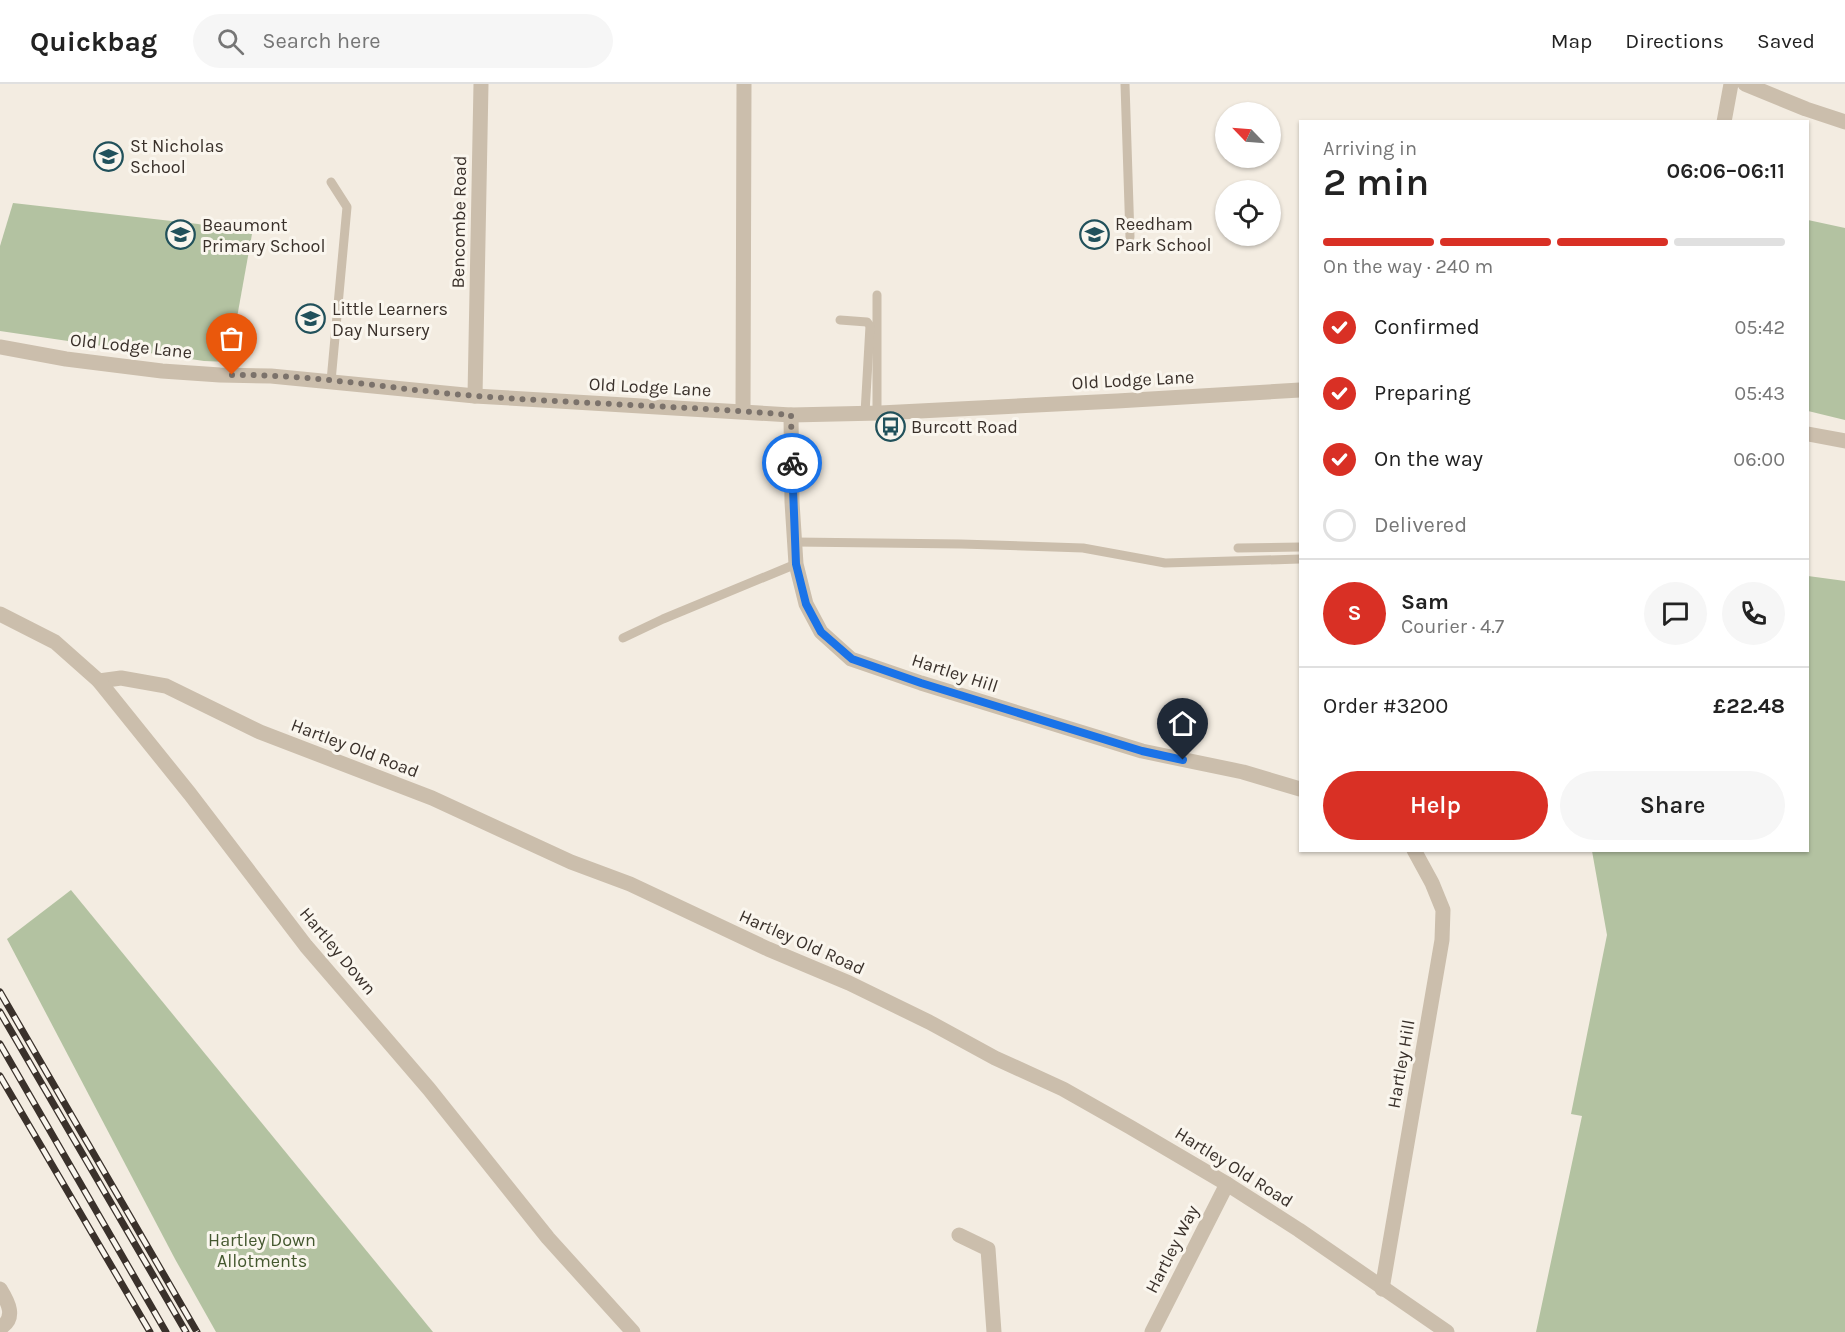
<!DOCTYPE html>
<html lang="en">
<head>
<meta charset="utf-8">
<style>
  :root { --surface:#fff; --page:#f6f6f6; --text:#222; --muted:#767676; --line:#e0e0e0; --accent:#d93025 }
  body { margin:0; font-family:Karla,sans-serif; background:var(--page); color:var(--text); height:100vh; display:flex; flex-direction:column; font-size:22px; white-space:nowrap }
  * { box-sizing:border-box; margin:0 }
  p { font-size:20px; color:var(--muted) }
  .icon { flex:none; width:33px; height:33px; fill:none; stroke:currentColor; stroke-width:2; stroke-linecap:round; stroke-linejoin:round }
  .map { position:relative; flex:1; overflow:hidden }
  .side { position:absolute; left:1299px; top:36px; width:510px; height:732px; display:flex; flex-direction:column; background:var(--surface); border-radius:0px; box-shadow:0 2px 4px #0004 }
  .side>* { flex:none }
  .needle { width:39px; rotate:295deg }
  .controls { position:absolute; left:1215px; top:18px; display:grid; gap:12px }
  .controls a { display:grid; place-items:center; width:66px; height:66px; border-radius:50%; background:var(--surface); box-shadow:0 2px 4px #0004; font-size:30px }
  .pin { position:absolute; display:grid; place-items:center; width:51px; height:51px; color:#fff; margin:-62px -26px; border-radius:50% 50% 50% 0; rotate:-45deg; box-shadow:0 0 6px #0007 }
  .pin .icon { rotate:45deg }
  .courier { position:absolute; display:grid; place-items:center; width:60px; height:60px; margin:-30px; border:4px solid #1a73e8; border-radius:50%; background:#fff; color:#222; box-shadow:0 2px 8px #0007 }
  .head em { font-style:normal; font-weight:600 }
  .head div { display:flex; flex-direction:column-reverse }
  .head { display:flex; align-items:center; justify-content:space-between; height:102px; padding:0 24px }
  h1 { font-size:39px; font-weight:600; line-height:45px }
  .bar { display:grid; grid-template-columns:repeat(4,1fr); gap:9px 6px; align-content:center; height:72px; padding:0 24px }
  .bar i { height:8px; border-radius:4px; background:var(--line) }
  .bar .current { background:var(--accent) }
  .bar p { grid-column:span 4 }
  .line { display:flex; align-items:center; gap:15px; padding:0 24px; border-top:2px solid var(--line) }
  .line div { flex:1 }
  .round { display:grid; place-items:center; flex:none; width:63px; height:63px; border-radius:32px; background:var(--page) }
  ol { padding:0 24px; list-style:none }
  li { display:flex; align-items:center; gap:18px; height:66px }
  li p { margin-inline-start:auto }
  li .icon { padding:6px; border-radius:50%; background:var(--accent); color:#fff; stroke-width:4 }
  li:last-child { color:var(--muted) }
  li i { width:33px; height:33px; border:3px solid var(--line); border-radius:50% }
  .primary-button { display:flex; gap:12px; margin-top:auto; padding:12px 24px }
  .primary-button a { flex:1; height:69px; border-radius:36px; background:var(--accent); color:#fff; font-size:24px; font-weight:600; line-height:69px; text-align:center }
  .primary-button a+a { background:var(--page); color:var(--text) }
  header { display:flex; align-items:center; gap:36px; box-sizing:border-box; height:84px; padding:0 30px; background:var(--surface); border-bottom:2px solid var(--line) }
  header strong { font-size:28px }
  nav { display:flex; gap:33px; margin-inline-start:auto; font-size:21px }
  .search { width:420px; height:54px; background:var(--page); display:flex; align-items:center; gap:15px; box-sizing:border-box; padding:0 21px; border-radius:33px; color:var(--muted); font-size:22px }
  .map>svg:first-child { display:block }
</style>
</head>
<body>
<header>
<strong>Quickbag</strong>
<div class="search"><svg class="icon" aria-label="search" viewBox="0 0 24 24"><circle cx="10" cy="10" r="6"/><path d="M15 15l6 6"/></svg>Search here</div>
<nav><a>Map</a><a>Directions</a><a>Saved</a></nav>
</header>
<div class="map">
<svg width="1845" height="1248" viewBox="0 0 1845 1248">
  <rect width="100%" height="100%" fill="#f3ece1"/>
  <g fill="#b3c2a1">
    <path d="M13,119L198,140L252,150L229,278L204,277L0,247V162Z"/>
    <path d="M1808,136L1845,144V336L1808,327Z"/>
    <path d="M1808,492L1845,497V1248H1536L1582,1032L1571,1030L1607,851L1592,767L1808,766Z"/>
    <path d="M71,806L433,1248H216L175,1175L7,855Z"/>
  </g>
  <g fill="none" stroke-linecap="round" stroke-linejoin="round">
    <g stroke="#cbbeac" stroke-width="9">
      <path d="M1125,0L1130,153"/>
      <path d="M877,211V329"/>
      <path d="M840,236L867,238L870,242L865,329"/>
      <path d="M331,297L347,123L331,98"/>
      <path d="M795,458L961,460L1083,464L1165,479L1300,475"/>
      <path d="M1238,464L1300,463"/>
      <path d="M623,554L663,535L796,480"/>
    </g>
    <g stroke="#cbbeac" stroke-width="15">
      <path d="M1745,0L1806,25L1845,38"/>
      <path d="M1724,38L1731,0"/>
      <path d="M0,263L66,275L162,287L220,291L271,292L475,312L791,331L880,329L1117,317L1300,306"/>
      <path d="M475,312L481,0"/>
      <path d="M743,327L744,0"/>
      <path d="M791,331L792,418L796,480L806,520L821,548L851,575L921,599L1142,667L1243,688L1300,705"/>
      <path d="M1808,350L1845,357"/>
      <path d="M99,597L121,594L166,602L260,648L432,714L571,778L630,800L768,865L849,899L929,938L995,974L1063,1005L1130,1043L1227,1100L1299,1146L1447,1248"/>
      <path d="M959,1151L988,1165L994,1248"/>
      <path d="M0,1205C8,1218 17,1234 0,1244"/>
      <path d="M1382,1205L1442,856L1443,826L1432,799L1414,766"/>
      <path d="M1152,1248L1227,1100"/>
    </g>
    <path stroke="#cbbeac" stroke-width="15" d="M0,530L55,558L99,597L190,710L306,862L429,1005L548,1154L633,1248"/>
    <defs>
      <g id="rail">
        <path d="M0,908L197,1248"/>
        <path d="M0,928L186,1248"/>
        <path d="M0,960L166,1248"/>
        <path d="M0,992L150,1248"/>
      </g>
    </defs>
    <use href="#rail" stroke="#3a312b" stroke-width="7"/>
    <use href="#rail" stroke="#faf6ee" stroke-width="4.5" stroke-dasharray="14" stroke-linecap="butt"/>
  </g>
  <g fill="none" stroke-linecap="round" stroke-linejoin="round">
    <path stroke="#7b726b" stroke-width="6" stroke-dasharray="0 10.8" d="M232,291C315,290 396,306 477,312C582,320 687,322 791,331L792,379"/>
    <path stroke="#1a73e8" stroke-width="8" d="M792,379L796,480L806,520L821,548L852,575L921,599L1142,667L1183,676"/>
  </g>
  <defs>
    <symbol id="school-ring" viewBox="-11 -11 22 22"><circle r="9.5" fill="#faf6ee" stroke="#21515b" stroke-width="1.5"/><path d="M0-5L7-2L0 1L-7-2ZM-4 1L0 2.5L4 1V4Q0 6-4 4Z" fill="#21515b"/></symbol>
    <symbol id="bus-ring" viewBox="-11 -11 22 22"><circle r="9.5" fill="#faf6ee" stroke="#21515b" stroke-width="1.5"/><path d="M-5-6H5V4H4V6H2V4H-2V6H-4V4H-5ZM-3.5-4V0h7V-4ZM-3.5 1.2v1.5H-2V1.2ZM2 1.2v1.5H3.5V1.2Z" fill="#21515b"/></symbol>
  </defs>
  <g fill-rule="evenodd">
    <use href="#school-ring" x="92" y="56" width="33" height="33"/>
    <use href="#school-ring" x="1078" y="134" width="33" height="33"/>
    <use href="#school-ring" x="164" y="134" width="33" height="33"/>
    <use href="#school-ring" x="294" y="218" width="33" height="33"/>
    <use href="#bus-ring" x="874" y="326" width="33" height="33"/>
  </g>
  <g text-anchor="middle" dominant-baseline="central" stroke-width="6" stroke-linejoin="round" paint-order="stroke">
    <g font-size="18" fill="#3a312b" stroke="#faf6ee" text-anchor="start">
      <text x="130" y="62">St Nicholas<tspan x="130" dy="21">School</tspan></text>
      <text x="1115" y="140">Reedham<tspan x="1115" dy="21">Park School</tspan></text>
      <text x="202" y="141">Beaumont<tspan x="202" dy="21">Primary School</tspan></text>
      <text x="332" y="225">Little Learners<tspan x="332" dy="21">Day Nursery</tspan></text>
      <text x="911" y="343">Burcott Road</text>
    </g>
    <g font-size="18" fill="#3a312b" stroke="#faf6ee">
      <text transform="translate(459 138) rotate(-89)">Bencombe Road</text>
      <text transform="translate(131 262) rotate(6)">Old Lodge Lane</text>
      <text transform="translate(1133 296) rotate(-3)">Old Lodge Lane</text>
      <text transform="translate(650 303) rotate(3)">Old Lodge Lane</text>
      <text transform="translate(955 589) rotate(18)">Hartley Hill</text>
      <text transform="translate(355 664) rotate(21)">Hartley Old Road</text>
      <text transform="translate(802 858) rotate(24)">Hartley Old Road</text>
      <text transform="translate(338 867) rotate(50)">Hartley Down</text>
      <text transform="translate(1401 980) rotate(-80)">Hartley Hill</text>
      <text transform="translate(1234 1083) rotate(32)">Hartley Old Road</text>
      <text transform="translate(1172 1165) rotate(-63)">Hartley Way</text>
    </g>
    <g font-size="18" fill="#44582f" stroke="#faf6ee">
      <text x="262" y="1156">Hartley Down<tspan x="262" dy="21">Allotments</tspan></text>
    </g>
  </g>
</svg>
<div class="controls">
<a><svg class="needle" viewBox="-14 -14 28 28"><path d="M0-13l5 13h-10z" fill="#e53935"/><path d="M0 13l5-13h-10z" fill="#767676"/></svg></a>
<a><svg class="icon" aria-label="locate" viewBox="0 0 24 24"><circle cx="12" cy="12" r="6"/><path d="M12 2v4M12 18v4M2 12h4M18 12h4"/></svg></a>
</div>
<div class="pin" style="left:232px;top:291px;background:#ea580c"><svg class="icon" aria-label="bag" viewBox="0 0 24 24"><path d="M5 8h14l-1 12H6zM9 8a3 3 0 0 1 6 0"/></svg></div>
<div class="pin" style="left:1183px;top:676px;background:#1f2937"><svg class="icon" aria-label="home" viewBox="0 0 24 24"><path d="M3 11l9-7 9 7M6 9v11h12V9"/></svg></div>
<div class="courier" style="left:792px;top:379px"><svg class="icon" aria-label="bike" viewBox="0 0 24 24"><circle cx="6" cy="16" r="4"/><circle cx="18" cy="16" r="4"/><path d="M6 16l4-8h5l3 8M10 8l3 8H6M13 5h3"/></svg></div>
<section class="side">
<div class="head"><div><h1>2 min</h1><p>Arriving in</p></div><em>06:06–06:11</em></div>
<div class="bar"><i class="current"></i><i class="current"></i><i class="current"></i><i></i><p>On the way · 240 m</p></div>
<ol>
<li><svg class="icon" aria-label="check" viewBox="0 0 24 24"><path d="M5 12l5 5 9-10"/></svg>Confirmed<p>05:42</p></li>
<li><svg class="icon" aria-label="check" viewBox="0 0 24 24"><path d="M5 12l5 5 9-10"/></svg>Preparing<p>05:43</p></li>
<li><svg class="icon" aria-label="check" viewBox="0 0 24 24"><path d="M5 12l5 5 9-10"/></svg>On the way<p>06:00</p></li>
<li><i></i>Delivered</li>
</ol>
<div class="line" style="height:108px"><b class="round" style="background:var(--accent);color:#fff">S</b><div><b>Sam</b><p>Courier · 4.7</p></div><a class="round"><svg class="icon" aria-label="chat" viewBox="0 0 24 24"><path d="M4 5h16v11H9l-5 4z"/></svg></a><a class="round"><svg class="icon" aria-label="phone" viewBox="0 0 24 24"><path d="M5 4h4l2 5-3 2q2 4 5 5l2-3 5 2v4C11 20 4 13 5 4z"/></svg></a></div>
<div class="line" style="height:78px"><div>Order #3200</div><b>£22.48</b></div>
<div class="primary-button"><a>Help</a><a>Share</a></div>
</section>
</div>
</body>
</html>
